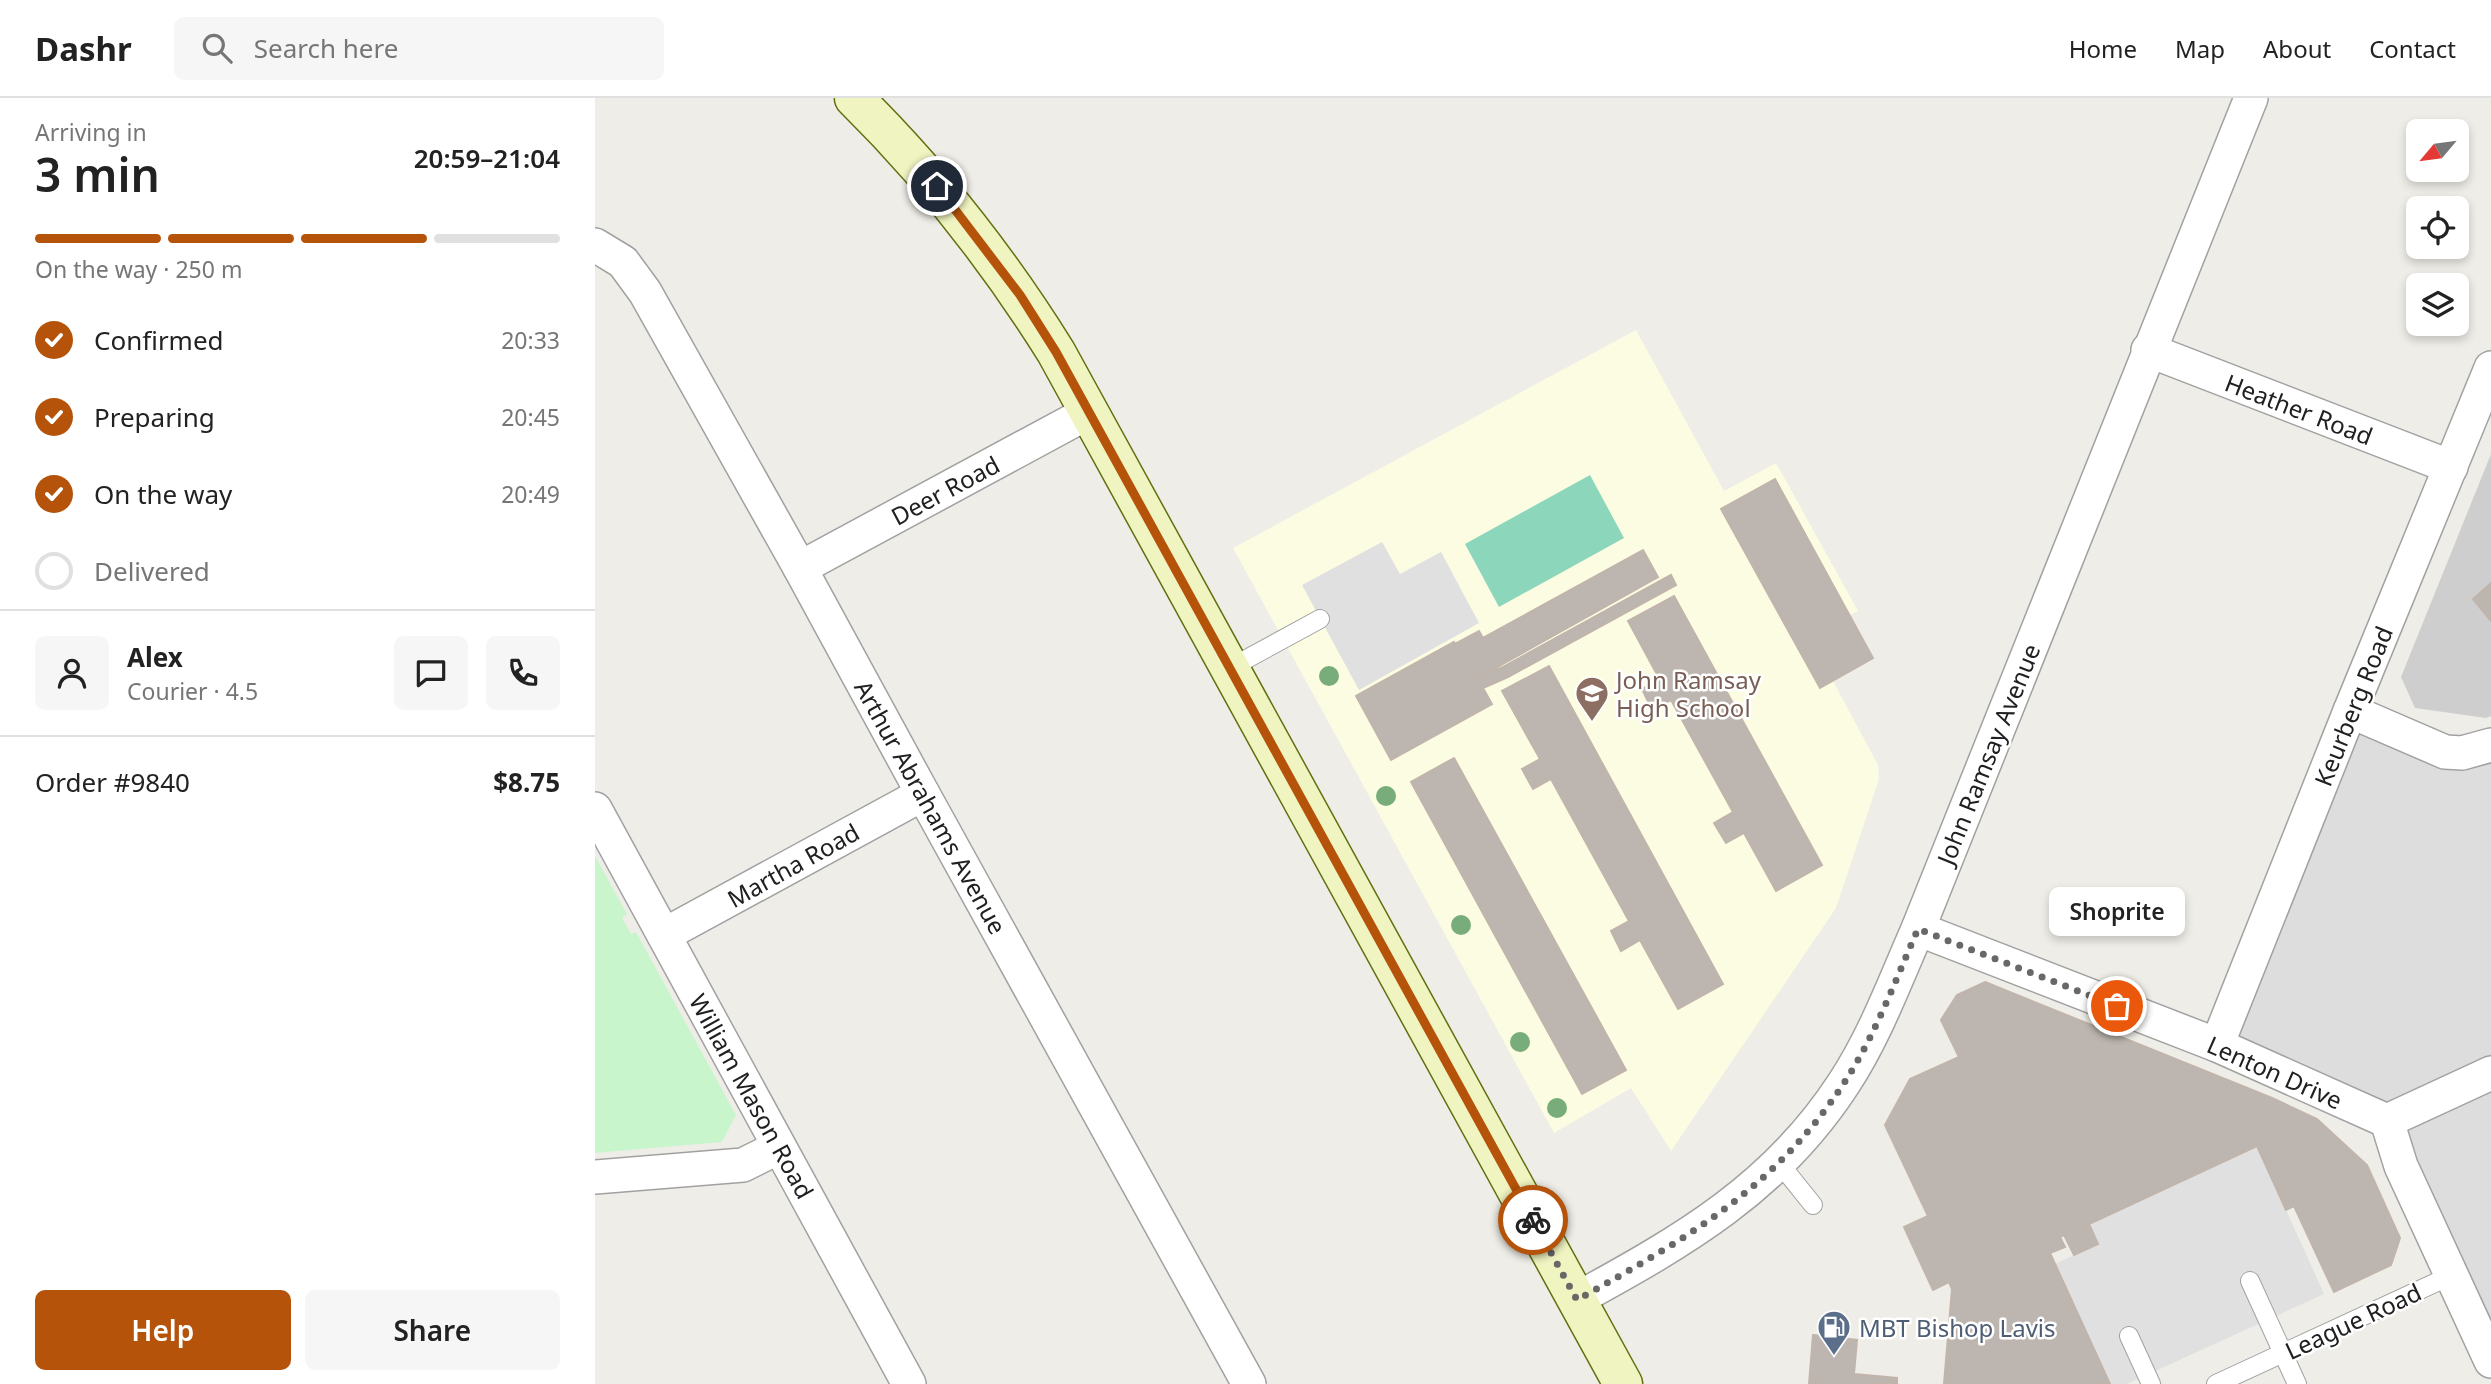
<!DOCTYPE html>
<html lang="en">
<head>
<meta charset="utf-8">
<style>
  :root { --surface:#fff; --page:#f6f6f6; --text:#222; --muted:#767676; --line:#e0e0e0; --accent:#b45309 }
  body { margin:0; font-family:"Noto Sans",sans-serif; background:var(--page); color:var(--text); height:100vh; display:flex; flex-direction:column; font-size:26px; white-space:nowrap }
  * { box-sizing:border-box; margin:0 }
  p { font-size:23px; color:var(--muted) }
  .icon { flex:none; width:38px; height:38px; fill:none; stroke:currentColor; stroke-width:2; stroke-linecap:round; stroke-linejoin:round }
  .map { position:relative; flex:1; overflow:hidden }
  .side { display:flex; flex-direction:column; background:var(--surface); width:595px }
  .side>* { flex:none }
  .needle { width:46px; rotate:241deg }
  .tools { position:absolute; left:1811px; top:21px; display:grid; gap:14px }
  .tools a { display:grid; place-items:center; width:63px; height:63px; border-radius:10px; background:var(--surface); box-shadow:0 4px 10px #0003; font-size:35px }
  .pin { position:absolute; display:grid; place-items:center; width:60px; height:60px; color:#fff; margin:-30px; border:4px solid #fff; border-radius:50%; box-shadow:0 2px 7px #0007 }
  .courier { position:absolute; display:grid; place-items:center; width:70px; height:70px; margin:-35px; border:5px solid #b45309; border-radius:50%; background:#fff; color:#222; box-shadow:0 2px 9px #0007 }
  .bubble { position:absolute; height:49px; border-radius:10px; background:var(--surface); box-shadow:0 4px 10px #0003; font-size:23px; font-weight:600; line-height:49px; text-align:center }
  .summary em { font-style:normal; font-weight:600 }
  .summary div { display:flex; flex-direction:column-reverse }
  .summary { display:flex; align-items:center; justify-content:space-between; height:119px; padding:0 35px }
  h1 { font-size:46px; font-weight:600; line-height:52px }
  .bar { display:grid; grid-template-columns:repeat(4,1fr); gap:10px 7px; align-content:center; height:84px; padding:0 35px }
  .bar i { height:9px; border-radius:5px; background:var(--line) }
  .bar .active { background:var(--accent) }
  .bar p { grid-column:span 4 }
  .line { display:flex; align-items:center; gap:18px; padding:0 35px; border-top:2px solid var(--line) }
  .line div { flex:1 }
  .round { display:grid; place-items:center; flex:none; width:74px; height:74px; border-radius:10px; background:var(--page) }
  ol { padding:0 35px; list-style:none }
  li { display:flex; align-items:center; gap:21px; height:77px }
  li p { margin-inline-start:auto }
  li .icon { padding:7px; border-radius:50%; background:var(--accent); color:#fff; stroke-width:4 }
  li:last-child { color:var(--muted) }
  li i { width:38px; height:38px; border:4px solid var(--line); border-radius:50% }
  .primary-button { display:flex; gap:14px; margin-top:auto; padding:14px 35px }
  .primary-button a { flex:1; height:80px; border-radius:10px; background:var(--accent); color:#fff; font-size:28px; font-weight:600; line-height:80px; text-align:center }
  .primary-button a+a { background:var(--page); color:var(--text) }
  header { display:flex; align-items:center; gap:42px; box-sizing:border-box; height:98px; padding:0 35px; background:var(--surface); border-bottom:2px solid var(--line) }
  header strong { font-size:33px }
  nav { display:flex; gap:38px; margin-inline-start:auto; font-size:24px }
  .search { width:490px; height:63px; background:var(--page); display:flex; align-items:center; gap:18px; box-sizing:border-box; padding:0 24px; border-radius:10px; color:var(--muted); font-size:26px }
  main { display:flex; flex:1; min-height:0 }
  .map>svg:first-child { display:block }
</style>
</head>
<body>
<header>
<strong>Dashr</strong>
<div class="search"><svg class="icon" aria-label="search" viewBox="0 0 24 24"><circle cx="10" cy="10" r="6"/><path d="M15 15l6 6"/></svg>Search here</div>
<nav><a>Home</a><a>Map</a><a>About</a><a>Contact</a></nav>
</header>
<main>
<section class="side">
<div class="summary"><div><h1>3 min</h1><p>Arriving in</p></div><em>20:59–21:04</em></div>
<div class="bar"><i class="active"></i><i class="active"></i><i class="active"></i><i></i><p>On the way · 250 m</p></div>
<ol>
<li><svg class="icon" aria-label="check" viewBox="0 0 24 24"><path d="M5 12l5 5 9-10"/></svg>Confirmed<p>20:33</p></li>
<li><svg class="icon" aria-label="check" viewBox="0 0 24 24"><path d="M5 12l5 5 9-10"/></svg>Preparing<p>20:45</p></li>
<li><svg class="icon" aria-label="check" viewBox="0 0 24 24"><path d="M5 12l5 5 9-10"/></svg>On the way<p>20:49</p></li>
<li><i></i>Delivered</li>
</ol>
<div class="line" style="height:126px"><a class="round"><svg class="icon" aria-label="person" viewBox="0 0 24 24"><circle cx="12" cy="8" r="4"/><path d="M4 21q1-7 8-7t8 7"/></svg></a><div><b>Alex</b><p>Courier · 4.5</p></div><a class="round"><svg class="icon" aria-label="chat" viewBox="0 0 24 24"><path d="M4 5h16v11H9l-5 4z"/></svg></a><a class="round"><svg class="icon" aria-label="phone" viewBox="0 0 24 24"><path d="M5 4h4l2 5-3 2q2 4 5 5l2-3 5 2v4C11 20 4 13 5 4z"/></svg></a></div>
<div class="line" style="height:91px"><div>Order #9840</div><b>$8.75</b></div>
<div class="primary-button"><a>Help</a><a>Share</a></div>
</section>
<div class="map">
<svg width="1896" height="1286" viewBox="0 0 1896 1286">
  <rect width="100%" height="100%" fill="#efede7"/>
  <path fill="#dedddd" d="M1756,614L1896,648V1258L1793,1021L1623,946Z"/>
  <path fill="#fcfce3" d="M1041,232L1129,393L1181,365L1263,513L1255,517L1278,560L1238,583L1283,667L1284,681L1241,810L1076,1053L1036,990L959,1035L638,450Z"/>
  <path fill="#cecece" d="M1896,356V618L1891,620L1820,610L1806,579Z"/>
  <path fill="#c9f5cd" d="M0,758L32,816L27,820L36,836L41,834L141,1017L127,1044L0,1055Z"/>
  <path fill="#8cd7bc" d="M995,377L1029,440L904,509L870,446Z"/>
  <g fill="#e0e0e0">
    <path d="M787,444L805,476L846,454L884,525L764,592L707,487Z"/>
    <path d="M1662,1048L1729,1196L1532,1286H1515L1460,1166L1503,1146L1494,1126Z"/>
  </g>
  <g fill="#bdb6b0" stroke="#c0b4ab" stroke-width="2">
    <path d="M1180,381L1278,560L1225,590L1126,411Z"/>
    <path d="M1048,452L1063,479L883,580L908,569L1076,477L1081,487L913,579L888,590L897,606L796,662L761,598L859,544L860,546L884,533L888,540Z"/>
    <path d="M1896,485V523L1878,501Z"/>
    <path d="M1079,498L1227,767L1181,793L1149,735L1131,745L1119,725L1138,714L1076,602L1057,612L1047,591L1065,582L1033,523Z"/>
    <path d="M954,568L1128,886L1083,911L1045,842L1026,853L1016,833L1034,823L956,681L938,691L927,671L945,661L907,593Z"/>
    <path d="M859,660L1031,972L987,996L816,684Z"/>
    <path d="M1390,884L1677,1000L1722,1021L1772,1067L1805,1140L1796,1167L1739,1194L1699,1108L1691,1112L1662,1048L1494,1126L1503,1146L1479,1157L1469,1137L1465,1139L1470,1149L1455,1155L1515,1286H1349L1357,1191L1354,1184L1338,1192L1309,1129L1333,1118L1290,1027L1315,981L1364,959L1346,922L1362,897Z"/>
    <path d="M1218,1237L1262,1242L1259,1276L1302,1280V1286H1214Z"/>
  </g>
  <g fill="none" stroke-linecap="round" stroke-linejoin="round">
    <defs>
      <g id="lane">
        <path d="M635,570L725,521"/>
        <path d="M1185,1066L1218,1107"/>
        <path d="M1655,1183L1702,1286"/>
        <path d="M1534,1238L1556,1286"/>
        <path d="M1621,1286L1857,1177"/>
      </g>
      <g id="street">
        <path d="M0,147L28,164L50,194L205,470L328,696L654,1286"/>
        <path d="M1553,252L1856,369"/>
        <path d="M205,470L494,314"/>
        <path d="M1755,613L1850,654L1867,655L1896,647"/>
        <path d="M0,711L314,1286"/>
        <path d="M1323,831L1622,947L1792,1023L1806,1068L1896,1263"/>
        <path d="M69,837L328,696"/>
        <path d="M1622,947L1755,613L1896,270"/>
        <path d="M1792,1023L1896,975"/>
        <path d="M0,1079L148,1067L184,1049"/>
        <path d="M982,1201C1088,1143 1181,1090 1249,985C1280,938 1300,883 1323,831L1656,0"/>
      </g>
      <path id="secondary" d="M259,0C337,77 403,161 461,254L1028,1286"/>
    </defs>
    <use href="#lane" stroke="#a1a1a1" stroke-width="20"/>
    <use href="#street" stroke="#a1a1a1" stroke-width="36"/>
    <use href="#secondary" stroke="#626f0f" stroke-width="41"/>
    <use href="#lane" stroke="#fff" stroke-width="18"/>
    <use href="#street" stroke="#fff" stroke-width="33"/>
    <use href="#secondary" stroke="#f0f4c0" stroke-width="38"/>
  </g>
  <g fill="#78ac7a">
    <circle cx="734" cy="578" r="10"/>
    <circle cx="791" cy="698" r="10"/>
    <circle cx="866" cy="827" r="10"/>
    <circle cx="925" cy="944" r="10"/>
    <circle cx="962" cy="1010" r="10"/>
  </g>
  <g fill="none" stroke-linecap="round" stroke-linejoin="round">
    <path stroke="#686866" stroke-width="7" stroke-dasharray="0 12.6" d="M938,1122L982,1202C1090,1141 1179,1092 1249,985C1280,938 1300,883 1323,831L1522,908"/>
    <path stroke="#b45309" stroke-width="9" d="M342,88L425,197L461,254L938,1122"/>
  </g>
  <defs>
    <symbol id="school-pin" viewBox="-11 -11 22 30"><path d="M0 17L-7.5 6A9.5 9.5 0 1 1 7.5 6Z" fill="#8d6e63" stroke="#fff"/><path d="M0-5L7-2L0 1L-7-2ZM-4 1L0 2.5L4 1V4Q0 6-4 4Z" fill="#fff"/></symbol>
    <symbol id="fuel-pin" viewBox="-11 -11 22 30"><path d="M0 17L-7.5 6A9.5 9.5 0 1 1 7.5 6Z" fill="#5c6f8a" stroke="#fff"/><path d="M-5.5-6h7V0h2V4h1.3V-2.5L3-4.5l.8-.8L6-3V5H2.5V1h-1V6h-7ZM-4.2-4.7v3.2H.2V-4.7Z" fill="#fff"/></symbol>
  </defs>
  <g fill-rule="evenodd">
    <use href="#school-pin" x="978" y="576" width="38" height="52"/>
    <use href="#fuel-pin" x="1220" y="1210" width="38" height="52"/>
  </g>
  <g text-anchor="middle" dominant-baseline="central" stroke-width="5" stroke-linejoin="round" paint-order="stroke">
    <g font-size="24" fill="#202020" stroke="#fff">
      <text transform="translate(1704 311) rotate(21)">Heather Road</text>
      <text transform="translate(350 392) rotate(-28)">Deer Road</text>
      <text transform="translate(1758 608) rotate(-68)">Keurberg Road</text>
      <text transform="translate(1393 656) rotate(-68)">John Ramsay Avenue</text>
      <text transform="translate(336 709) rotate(61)">Arthur Abrahams Avenue</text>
      <text transform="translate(198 767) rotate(-29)">Martha Road</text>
      <text transform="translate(1680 974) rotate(24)">Lenton Drive</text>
      <text transform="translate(157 998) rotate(61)">William Mason Road</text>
      <text transform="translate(1758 1223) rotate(-25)">League Road</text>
    </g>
    <g font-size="24" fill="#785e54" stroke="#fff" text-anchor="start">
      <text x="1021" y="581">John Ramsay<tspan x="1021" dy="28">High School</tspan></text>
    </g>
    <g font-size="24" fill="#4e5e75" stroke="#fff" text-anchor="start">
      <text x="1264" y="1229">MBT Bishop Lavis</text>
    </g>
  </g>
</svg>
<div class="tools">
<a><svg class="needle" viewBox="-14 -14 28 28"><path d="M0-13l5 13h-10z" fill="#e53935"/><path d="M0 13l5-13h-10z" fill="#767676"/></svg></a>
<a><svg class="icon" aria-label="locate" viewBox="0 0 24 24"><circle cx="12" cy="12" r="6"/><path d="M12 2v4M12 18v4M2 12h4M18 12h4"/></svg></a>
<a><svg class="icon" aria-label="layers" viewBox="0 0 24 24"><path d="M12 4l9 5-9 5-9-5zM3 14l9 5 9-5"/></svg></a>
</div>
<div class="pin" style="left:1522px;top:908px;background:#ea580c"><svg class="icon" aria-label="bag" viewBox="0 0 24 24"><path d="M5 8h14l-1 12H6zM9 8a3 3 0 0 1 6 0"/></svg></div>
<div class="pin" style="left:342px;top:88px;background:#1f2937"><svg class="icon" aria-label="home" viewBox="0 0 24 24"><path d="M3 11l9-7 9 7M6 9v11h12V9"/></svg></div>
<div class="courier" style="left:938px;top:1122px"><svg class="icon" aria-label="bike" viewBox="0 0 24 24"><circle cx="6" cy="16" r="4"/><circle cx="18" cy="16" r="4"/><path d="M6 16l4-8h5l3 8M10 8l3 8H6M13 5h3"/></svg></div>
<div class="bubble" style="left:1454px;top:789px;width:136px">Shoprite</div>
</div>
</main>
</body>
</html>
